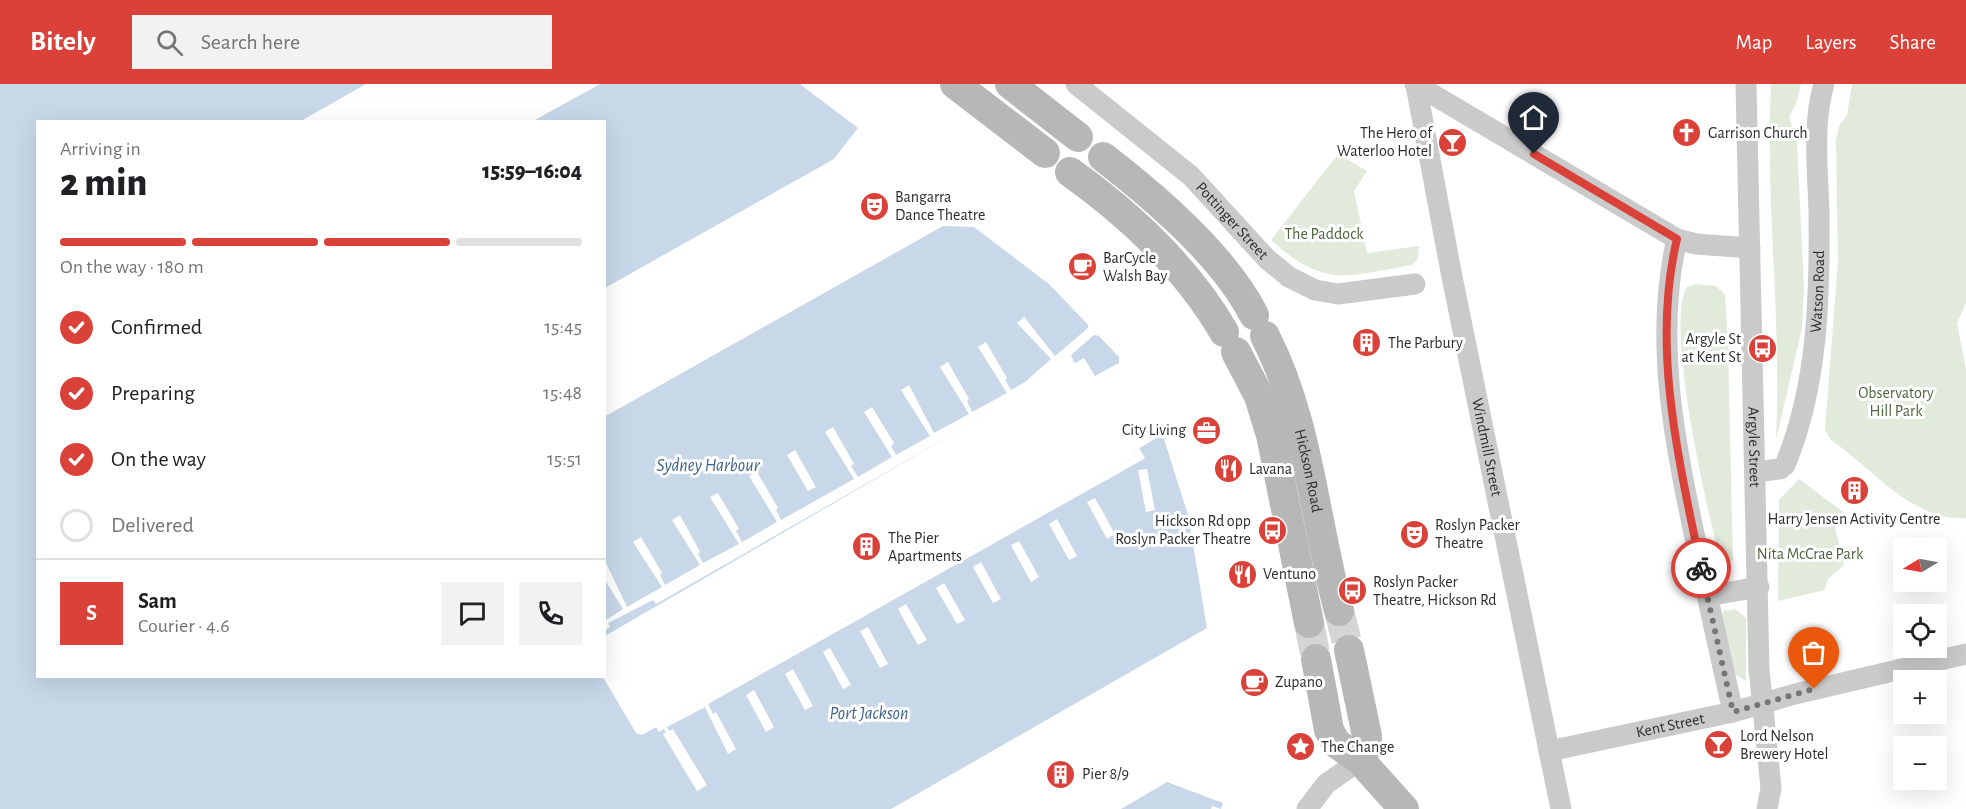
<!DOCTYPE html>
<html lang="en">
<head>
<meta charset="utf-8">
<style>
  :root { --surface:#fff; --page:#f2f2f2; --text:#202124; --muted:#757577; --line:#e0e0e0; --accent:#da4239 }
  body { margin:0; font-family:"Alegreya Sans",sans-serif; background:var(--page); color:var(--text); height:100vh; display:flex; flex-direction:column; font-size:22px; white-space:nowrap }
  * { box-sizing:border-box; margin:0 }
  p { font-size:20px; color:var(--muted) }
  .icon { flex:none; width:33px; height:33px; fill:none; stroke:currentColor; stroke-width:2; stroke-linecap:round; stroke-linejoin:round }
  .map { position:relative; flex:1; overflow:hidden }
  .sheet { position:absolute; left:36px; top:36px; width:570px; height:558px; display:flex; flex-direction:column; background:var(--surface); border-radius:0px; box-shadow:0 6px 24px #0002 }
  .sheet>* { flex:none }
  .needle { width:39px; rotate:260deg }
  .controls { position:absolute; left:1893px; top:454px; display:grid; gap:12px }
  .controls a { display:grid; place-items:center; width:54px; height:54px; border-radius:0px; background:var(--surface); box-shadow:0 6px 24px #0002; font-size:30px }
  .pin { position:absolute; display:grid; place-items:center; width:51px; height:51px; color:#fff; margin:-62px -26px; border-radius:50% 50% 50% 0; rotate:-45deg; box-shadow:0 0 6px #0007 }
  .pin .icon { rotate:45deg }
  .courier { position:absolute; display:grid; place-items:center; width:60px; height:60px; margin:-30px; border:4px solid #da4239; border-radius:50%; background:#fff; color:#222; box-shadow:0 2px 8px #0007 }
  .head em { font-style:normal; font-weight:800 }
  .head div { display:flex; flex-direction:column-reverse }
  .head { display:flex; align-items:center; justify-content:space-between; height:102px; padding:0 24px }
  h1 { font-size:39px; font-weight:800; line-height:45px }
  .bar { display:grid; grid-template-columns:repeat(4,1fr); gap:9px 6px; align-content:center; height:72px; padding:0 24px }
  .bar i { height:8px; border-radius:4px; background:var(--line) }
  .bar .selected { background:var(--accent) }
  .bar p { grid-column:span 4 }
  .line { display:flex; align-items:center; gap:15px; padding:0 24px; border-top:2px solid var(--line) }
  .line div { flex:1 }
  .round { display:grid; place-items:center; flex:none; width:63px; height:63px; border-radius:0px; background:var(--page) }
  ol { padding:0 24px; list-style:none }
  li { display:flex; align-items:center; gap:18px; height:66px }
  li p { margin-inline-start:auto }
  li .icon { padding:6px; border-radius:50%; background:var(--accent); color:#fff; stroke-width:4 }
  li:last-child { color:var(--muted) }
  li i { width:33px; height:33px; border:3px solid var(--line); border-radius:50% }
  header { display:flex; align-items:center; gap:36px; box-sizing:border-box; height:84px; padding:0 30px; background:var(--accent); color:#fff }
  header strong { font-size:28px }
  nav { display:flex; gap:33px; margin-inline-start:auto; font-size:21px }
  .search { width:420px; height:54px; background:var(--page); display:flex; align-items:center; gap:15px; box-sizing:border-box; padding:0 21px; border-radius:0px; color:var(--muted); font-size:22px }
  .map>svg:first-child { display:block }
</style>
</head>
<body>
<header>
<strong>Bitely</strong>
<div class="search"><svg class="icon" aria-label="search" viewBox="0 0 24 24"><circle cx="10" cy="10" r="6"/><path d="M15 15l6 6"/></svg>Search here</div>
<nav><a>Map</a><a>Layers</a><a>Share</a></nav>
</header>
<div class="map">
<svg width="1966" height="725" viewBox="0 0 1966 725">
  <rect width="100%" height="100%" fill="#fff"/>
  <g fill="#e1eadb">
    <path d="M1771,0H1801L1796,20L1789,33L1797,59L1804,205L1802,244L1776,356C1782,237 1765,119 1771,0Z"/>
    <path d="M1852,0H1966V219L1957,239L1966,285V434C1913,438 1871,383 1831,356L1825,346L1838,177L1836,56L1839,42L1847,31Z"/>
    <path d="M1338,70L1367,87L1354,107L1367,169L1419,162L1418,174L1412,181C1346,192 1325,205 1271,156Z"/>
    <path d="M1696,200L1716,202L1725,211L1728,262L1733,476L1721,478C1708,431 1664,240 1687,203Z"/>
    <path d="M1799,395L1859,440L1853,442L1834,439L1844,481L1828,495L1825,506L1778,517L1779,416Z"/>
    <path d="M1735,525L1746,534V597L1733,589L1722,531L1724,527Z"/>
  </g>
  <g fill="#c8d8e9">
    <path d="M0,0H366L301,37L38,38V592L603,593L636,649L642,651L1136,373L1133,368L1158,353L1164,355L1188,431L1207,544L891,725H0Z"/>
    <path d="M600,0H800L858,44L834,75L605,204L604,38L533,37Z"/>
    <path d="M943,142L974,143L1049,200L1119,273V279L1095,292L1084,274L605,552L604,333Z"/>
    <path d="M1167,698L1223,719L1221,725L1212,722L1211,725H1121Z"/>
  </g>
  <g fill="#fff">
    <path d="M1024,233L1055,272L1088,244L1089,239L1101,252L1094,251L1071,271L1075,280L656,520L653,516L620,533L608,539L610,543L605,546V533L606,536L623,525L605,496V477L627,523L662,503L633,458L641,453L662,489L660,491L665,501L700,481L672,436L680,431L700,468L698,470L703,479L739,460L710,413L718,409L739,445L736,447L742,458L777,438L749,392L757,388L778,424L776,426L781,436L854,395L825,348L833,343L854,380L851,382L858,393L892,373L864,328L872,323L894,359L891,362L896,371L930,352L901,306L909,301L934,349L969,330L940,283L948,278L969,315L967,317L972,328L1007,309L978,263L986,258L1007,294L1005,296L1011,306L1025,298L1051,275L1017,239Z"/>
    <path d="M1139,364L1145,374L1142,376L708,620L713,630L716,628L736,665L728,670L705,623L667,643L669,647L673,645L707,701L697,707L663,650L666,649L664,645L659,648L656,643L1136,373L1133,368Z"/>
    <path d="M795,366L816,403L808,407L787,371Z"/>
    <path d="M1147,385L1155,426L1146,428L1138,386Z"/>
    <path d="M1095,414L1115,450L1107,455L1087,418Z"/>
    <path d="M1057,435L1077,472L1069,476L1049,440Z"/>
    <path d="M1019,457L1039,493L1031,498L1011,461Z"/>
    <path d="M981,478L1001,515L993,519L973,483Z"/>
    <path d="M944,499L965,536L957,540L936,504Z"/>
    <path d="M906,520L927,556L918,561L898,525Z"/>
    <path d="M868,543L888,580L880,584L860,547Z"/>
    <path d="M830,564L851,601L843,605L823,568Z"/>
    <path d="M793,585L813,622L805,626L785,590Z"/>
    <path d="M754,606L774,643L766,648L746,611Z"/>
  </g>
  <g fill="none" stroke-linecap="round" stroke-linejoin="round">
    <g stroke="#d5d5d5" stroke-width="30" stroke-dasharray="30 15" stroke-linecap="butt">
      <path d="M1339,527L1349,566"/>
      <path d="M1309,539L1316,575"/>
    </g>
    <g stroke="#cacaca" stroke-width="21">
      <path id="s1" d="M1076,0L1191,92L1267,175L1289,193L1315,206L1338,210L1415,200"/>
      <path d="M1415,0L1677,155L1696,160L1750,164"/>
      <path id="s2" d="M1746,0L1759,585L1771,704L1767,725"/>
      <path id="s3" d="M1416,1L1452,193L1561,725"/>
      <path d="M1677,155C1654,253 1674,357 1695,454C1707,512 1720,570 1733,628"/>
      <path id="s4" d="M1756,388L1780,385L1785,381C1818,302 1820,212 1819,128C1818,87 1812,40 1824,0"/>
      <path d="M1707,512L1759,503"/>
      <path id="s5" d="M1549,667L1733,628L1795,610L1966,570"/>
      <path d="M1307,725L1326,700L1360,676"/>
    </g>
    <g stroke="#b7b7b7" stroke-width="30">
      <path d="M955,0L1045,69"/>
      <path d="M1010,0L1078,53"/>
      <path d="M1103,73C1155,113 1224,172 1254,231"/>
      <path d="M1070,88C1130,131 1187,184 1224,248"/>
      <path id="s6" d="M1265,252C1309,338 1314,435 1339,527"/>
      <path d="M1236,268L1259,312L1271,351L1309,539"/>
      <path d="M1349,566L1367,652V662L1360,676"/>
      <path d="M1316,575L1329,646L1336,659L1360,676L1404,725"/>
    </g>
  </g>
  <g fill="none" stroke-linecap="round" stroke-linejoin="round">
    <path stroke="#767676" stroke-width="6" stroke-dasharray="0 10.8" d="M1701,484L1733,628L1814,605"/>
    <path stroke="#da4239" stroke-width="8" d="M1534,70L1677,155C1651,263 1679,377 1701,484"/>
  </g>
  <defs>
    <symbol id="church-disc" viewBox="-11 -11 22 22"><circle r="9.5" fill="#da4239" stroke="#fff"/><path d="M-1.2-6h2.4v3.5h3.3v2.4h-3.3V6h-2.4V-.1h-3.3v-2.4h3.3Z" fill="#fff"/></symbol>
    <symbol id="bar-disc" viewBox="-11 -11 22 22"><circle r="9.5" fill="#da4239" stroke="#fff"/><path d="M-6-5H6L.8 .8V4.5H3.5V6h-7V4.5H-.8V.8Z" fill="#fff"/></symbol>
    <symbol id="theatre-disc" viewBox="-11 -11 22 22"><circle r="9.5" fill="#da4239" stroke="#fff"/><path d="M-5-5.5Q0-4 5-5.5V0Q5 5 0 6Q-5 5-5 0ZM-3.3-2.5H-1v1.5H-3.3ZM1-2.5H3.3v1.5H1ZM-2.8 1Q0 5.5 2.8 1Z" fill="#fff"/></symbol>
    <symbol id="cafe-disc" viewBox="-11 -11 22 22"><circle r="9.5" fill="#da4239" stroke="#fff"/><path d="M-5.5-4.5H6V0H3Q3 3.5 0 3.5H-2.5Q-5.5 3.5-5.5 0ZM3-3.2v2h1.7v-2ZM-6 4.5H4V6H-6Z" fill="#fff"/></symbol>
    <symbol id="building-disc" viewBox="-11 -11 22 22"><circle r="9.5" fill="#da4239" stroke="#fff"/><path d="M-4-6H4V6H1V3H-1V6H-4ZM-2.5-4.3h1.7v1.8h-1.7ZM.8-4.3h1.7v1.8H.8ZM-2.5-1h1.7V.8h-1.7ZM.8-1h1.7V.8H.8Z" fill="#fff"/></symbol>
    <symbol id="bus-disc" viewBox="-11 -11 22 22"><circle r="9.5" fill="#da4239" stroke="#fff"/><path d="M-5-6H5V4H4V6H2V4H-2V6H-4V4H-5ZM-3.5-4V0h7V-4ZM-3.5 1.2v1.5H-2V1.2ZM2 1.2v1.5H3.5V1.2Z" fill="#fff"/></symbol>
    <symbol id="office-disc" viewBox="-11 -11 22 22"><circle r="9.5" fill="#da4239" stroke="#fff"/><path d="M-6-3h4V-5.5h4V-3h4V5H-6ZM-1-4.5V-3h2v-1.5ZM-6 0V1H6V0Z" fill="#fff"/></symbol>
    <symbol id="restaurant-disc" viewBox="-11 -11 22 22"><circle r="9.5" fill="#da4239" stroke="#fff"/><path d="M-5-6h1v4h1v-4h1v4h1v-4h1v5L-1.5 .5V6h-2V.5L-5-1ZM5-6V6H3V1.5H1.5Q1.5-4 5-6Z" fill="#fff"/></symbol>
    <symbol id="sight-disc" viewBox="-11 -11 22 22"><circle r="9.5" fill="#da4239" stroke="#fff"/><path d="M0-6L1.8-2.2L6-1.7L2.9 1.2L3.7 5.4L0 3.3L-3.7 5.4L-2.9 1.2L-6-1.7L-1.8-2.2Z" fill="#fff"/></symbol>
  </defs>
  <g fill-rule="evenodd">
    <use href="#church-disc" x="1670" y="32" width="33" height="33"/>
    <use href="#bar-disc" x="1436" y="42" width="33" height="33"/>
    <use href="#theatre-disc" x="858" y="106" width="33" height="33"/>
    <use href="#cafe-disc" x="1066" y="166" width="33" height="33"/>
    <use href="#building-disc" x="1350" y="242" width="33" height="33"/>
    <use href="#bus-disc" x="1746" y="248" width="33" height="33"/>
    <use href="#office-disc" x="1190" y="330" width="33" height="33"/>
    <use href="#restaurant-disc" x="1212" y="368" width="33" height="33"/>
    <use href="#building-disc" x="1838" y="390" width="33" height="33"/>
    <use href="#bus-disc" x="1256" y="430" width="33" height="33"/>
    <use href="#theatre-disc" x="1398" y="434" width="33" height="33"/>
    <use href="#building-disc" x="850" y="446" width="33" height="33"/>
    <use href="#restaurant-disc" x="1226" y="474" width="33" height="33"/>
    <use href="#bus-disc" x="1336" y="490" width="33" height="33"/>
    <use href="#cafe-disc" x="1238" y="582" width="33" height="33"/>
    <use href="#bar-disc" x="1702" y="644" width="33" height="33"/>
    <use href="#sight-disc" x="1284" y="646" width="33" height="33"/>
    <use href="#building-disc" x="1044" y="674" width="33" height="33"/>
  </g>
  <g text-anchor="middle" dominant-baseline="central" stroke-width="6" stroke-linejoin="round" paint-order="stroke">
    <g font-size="16" fill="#2d2d2d" stroke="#fff" text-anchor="start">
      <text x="1432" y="49" text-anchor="end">The Hero of<tspan x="1432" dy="18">Waterloo Hotel</tspan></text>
      <text x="1708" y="49">Garrison Church</text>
      <text x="895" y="113">Bangarra<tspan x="895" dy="18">Dance Theatre</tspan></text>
      <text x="1103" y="174">BarCycle<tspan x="1103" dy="18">Walsh Bay</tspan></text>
      <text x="1741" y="255" text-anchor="end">Argyle St<tspan x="1741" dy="18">at Kent St</tspan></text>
      <text x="1388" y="259">The Parbury</text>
      <text x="1186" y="346" text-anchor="end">City Living</text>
      <text x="1249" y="385">Lavana</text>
      <text x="1854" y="435" text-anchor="middle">Harry Jensen Activity Centre</text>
      <text x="1251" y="437" text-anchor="end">Hickson Rd opp<tspan x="1251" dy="18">Roslyn Packer Theatre</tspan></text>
      <text x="1435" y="441">Roslyn Packer<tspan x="1435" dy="18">Theatre</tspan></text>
      <text x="888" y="454">The Pier<tspan x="888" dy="18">Apartments</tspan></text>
      <text x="1263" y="490">Ventuno</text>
      <text x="1373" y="498">Roslyn Packer<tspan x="1373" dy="18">Theatre, Hickson Rd</tspan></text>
      <text x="1275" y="598">Zupano</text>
      <text x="1740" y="652">Lord Nelson<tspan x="1740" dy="18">Brewery Hotel</tspan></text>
      <text x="1321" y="663">The Change</text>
      <text x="1082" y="690">Pier 8/9</text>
    </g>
    <g font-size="16" fill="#2d2d2d" stroke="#fff">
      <text stroke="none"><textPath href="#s1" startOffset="208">Pottinger Street</textPath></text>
      <text stroke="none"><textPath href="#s4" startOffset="208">Watson Road</textPath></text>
      <text stroke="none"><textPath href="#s3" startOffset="369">Windmill Street</textPath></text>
      <text stroke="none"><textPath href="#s2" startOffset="363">Argyle Street</textPath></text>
      <text stroke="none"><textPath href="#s6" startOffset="142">Hickson Road</textPath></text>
      <text stroke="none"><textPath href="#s5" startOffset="124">Kent Street</textPath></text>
    </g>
    <g font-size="16" fill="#4b653d" stroke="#fff">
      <text x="1324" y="150">The Paddock</text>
      <text x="1896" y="309">Observatory<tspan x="1896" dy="18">Hill Park</tspan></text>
      <text x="1810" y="470">Nita McCrae Park</text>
    </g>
    <g font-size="18" font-style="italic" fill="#406489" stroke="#fff">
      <text x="708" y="382">Sydney Harbour</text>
      <text x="869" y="630">Port Jackson</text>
    </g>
  </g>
</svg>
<div class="controls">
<a><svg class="needle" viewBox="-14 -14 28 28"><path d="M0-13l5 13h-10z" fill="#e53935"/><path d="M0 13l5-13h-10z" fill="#757577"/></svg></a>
<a><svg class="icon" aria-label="locate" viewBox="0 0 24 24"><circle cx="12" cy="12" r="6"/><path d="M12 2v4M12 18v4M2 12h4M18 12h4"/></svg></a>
<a>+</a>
<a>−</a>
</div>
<div class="pin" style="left:1814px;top:605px;background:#ea580c"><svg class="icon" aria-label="bag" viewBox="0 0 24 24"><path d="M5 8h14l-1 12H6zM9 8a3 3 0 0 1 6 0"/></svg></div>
<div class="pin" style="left:1534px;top:70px;background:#1f2937"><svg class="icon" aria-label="home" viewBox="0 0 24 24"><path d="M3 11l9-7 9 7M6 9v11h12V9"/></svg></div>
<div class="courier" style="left:1701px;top:484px"><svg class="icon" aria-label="bike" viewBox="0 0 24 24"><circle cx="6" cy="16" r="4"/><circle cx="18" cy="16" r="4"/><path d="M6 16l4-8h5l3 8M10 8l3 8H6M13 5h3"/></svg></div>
<section class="sheet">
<div class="head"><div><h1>2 min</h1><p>Arriving in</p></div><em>15:59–16:04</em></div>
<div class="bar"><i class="selected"></i><i class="selected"></i><i class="selected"></i><i></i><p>On the way · 180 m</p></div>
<ol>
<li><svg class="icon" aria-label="check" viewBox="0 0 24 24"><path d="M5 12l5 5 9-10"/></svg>Confirmed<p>15:45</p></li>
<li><svg class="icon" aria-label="check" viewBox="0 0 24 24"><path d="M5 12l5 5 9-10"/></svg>Preparing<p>15:48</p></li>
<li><svg class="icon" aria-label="check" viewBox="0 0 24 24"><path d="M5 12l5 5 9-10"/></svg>On the way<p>15:51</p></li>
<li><i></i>Delivered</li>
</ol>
<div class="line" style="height:108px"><b class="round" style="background:var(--accent);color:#fff">S</b><div><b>Sam</b><p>Courier · 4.6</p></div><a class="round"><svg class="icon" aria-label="chat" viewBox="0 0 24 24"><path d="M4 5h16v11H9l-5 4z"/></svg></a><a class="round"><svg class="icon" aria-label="phone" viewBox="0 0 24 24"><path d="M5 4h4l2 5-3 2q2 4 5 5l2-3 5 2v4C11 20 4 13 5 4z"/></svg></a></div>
</section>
</div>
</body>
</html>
